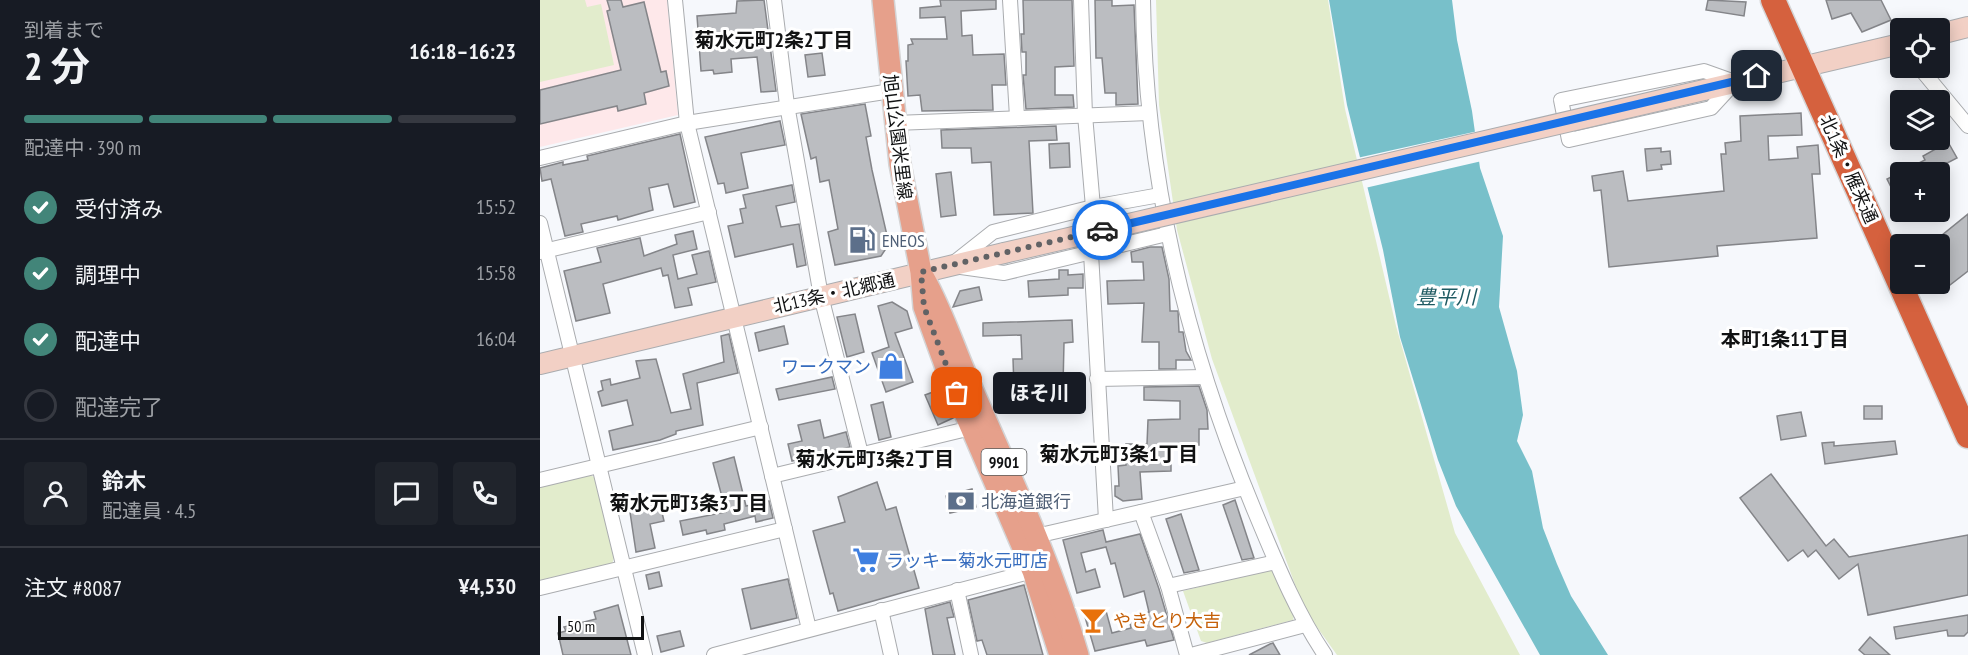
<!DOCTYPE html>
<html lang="ja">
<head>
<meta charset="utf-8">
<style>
  :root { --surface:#171b24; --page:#20242c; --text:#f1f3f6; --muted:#9ea1a6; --line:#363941; --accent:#428579 }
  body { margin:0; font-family:"PT Sans Narrow","Noto Sans JP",sans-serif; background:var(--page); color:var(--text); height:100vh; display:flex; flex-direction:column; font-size:22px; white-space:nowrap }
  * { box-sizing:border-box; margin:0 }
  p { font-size:20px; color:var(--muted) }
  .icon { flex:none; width:33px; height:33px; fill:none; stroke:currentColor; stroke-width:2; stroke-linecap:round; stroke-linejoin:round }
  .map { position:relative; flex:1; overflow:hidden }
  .side { display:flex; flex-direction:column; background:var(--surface); width:540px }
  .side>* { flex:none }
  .buttons { position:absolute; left:1350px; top:18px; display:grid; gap:12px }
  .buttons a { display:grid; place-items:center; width:60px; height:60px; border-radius:6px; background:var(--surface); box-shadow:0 3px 15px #0003; font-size:30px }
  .scale { position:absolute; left:18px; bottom:15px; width:86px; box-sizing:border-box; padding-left:6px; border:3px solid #111213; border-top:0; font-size:16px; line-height:21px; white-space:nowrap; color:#111213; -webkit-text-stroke:4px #fff; paint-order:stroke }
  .pin { position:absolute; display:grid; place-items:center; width:51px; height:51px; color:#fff; margin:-26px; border-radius:12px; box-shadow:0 3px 9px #0006 }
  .courier { position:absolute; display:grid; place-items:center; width:60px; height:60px; margin:-30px; border:4px solid #1a73e8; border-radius:50%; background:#fff; color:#222; box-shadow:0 2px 8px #0007 }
  .bubble { position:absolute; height:42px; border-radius:6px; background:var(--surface); box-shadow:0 3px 15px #0003; font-size:20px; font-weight:700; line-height:42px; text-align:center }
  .head em { font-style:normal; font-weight:700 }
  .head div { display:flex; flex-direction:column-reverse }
  .head { display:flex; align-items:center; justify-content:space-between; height:102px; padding:0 24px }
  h1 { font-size:39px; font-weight:700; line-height:45px }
  .bar { display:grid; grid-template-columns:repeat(4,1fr); gap:9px 6px; align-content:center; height:72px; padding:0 24px }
  .bar i { height:8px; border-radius:4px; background:var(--line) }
  .bar .active { background:var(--accent) }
  .bar p { grid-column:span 4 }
  .line { display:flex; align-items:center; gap:15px; padding:0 24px; border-top:2px solid var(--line) }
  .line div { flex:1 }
  .round { display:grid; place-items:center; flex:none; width:63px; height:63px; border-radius:6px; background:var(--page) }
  ol { padding:0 24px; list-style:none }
  li { display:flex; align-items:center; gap:18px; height:66px }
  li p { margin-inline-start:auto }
  li .icon { padding:6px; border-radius:50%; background:var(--accent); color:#fff; stroke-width:4 }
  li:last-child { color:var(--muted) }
  li i { width:33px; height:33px; border:3px solid var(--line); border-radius:50% }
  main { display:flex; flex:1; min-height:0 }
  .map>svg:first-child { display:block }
</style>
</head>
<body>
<main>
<section class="side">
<div class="head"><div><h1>2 分</h1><p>到着まで</p></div><em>16:18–16:23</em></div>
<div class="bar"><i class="active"></i><i class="active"></i><i class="active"></i><i></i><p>配達中 · 390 m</p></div>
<ol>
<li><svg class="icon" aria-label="check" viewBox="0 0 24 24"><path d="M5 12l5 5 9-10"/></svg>受付済み<p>15:52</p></li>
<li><svg class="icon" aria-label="check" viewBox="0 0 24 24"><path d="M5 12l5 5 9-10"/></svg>調理中<p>15:58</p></li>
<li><svg class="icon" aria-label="check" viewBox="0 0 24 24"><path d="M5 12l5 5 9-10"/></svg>配達中<p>16:04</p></li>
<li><i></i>配達完了</li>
</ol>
<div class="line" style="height:108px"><a class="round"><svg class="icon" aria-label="person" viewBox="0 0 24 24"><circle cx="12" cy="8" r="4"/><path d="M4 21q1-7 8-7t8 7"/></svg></a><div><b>鈴木</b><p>配達員 · 4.5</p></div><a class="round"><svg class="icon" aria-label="chat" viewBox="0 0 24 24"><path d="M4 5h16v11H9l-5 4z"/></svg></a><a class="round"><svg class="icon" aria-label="phone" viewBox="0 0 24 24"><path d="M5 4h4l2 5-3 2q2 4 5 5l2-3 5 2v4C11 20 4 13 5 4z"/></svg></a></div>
<div class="line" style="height:78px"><div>注文 #8087</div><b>¥4,530</b></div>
</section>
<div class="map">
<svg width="1428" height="655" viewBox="0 0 1428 655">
  <rect width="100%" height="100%" fill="#f6f8fc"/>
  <path fill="#fee8ea" d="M0,0H127L138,115L0,147Z"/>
  <g fill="#e2eccc">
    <path d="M0,0H45L47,7L61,4L74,65L0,82Z"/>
    <path d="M616,0H788L805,109L856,326L915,533L980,655H797L764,609L672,359L637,230L619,105Z"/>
    <path d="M50,475L54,477L74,558L72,564L0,580V487Z"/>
    <path d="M735,568L754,616L753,620L667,643L661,641L643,591Z"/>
  </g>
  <path fill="#78c0ca" d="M789,0H912L917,40L932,111L940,168L963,236L959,307L977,371L983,415L977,441L992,471L1003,528L1017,564L1031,596L1068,655H1000L916,506L898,460L860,337L843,250L807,105Z"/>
  <path fill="#f6f8fc" d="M938,131L942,161L825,188L817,158Z"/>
  <g fill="#bbbdc1" stroke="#848589" stroke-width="1.5">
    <path d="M67,0H81L83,7L104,2L121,72L126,71L129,86L104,93L106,104L78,111L77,106L0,124V90L81,70L67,11L70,10Z"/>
    <path d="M224,0L236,91L221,92L217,57L191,59L192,72L174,74L173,70L161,71L157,16L196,13L197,1Z"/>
    <path d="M400,0H456V9L421,11L422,36L432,35L433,55L464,54L466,85H452L453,110L382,111L380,95L368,96L366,61H368V45L373,44L371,39H407L405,17L380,18V8L401,6Z"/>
    <path d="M483,0H532L534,66L515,67V95H533L534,107L486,109L483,75H486V52H482L481,34H484Z"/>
    <path d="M555,0H572V6L594,5L598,104L576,105V93H565L562,58H556Z"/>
    <path d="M1168,0L1206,2L1204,16L1166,10Z"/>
    <path d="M1286,0H1341L1351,20L1322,32L1311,13L1292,19Z"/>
    <path d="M282,53L285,75L268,77L265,55Z"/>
    <path d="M325,104L331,136L326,137L332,170L349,244L341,256L295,265L288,232L298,229L289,180L280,182L276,157L271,159L261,114Z"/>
    <path d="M1261,113L1262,135L1228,136L1229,160L1258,158L1257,147L1278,145L1280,174H1272L1277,238L1177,246L1178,256L1069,267L1061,190L1054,191L1052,176L1083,171L1088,201L1184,191L1181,154H1186L1185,143L1201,141L1200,116Z"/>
    <path d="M240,121L245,145L201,153L208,188L186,193L184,183L178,184L165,137Z"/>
    <path d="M516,126L517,140L489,141L493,213L454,215L451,162L432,163L431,148H402L401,130Z"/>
    <path d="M140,134L155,202L134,207L128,184L109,188L113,210L78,220L77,216L41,224L43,232L25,236L11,179L2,181L0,168L23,162V165L48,160L47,156Z"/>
    <path d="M1408,142L1417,158L1390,172H1360V205L1347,179L1385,160L1383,156Z"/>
    <path d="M529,143L530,167L510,168L509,144Z"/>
    <path d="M1121,148V152L1130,151L1131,164L1121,165L1122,169L1107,171L1105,149Z"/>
    <path d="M411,172L416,215L401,217L396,174Z"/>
    <path d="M252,185L255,202L236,206L241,227L259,224L266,265L257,267L253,244L195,257L188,226L203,223L200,209L206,208L203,195Z"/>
    <path d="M1428,214V271L1410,285L1400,271V244H1391Z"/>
    <path d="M153,231L157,249L133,255L138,279L157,274L152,255L169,251L176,282L148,288L152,305L135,308L128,275L123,276L121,268L63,284L70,313L36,321L24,271L61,262L57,248L100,238L104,256L137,244L135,235Z"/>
    <path d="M610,247H622L629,279L630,311H638L639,332H643L646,351L651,360H636V369H619V342H602L604,303L568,304L567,281L604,280L603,262H592L591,252Z"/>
    <path d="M519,270H528V275L543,274V288H528V295L489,297L488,281L519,279Z"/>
    <path d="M439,287L442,300L413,307L420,291Z"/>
    <path d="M352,302L367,311L372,328L355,333L373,382L346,392L332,353L349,347L338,306Z"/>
    <path d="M315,314L324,352L307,357L297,317Z"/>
    <path d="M532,320L533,342L524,343L523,386L474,388L473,359H482L481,335L443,336V323Z"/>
    <path d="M244,326L248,344L219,351L215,333Z"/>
    <path d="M189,334L198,373L157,383L163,425L136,431V434L120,440L73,450L69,431L93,425L87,400L62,406L58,392L63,390L61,381L70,379L71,385L100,378L96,361L116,359L131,413L151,409L143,374L184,362L181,336Z"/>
    <path d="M292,377L295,389L239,400L236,389Z"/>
    <path d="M659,386L667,410L668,429H659V445L631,446V471L600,472L602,499L583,501L575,496V486H579L578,466L586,465V444H607L608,420L640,419V401L604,400V387Z"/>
    <path d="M401,389L413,418L398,425L385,395Z"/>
    <path d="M343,402L351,437L339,440L331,405Z"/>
    <rect x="1324" y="406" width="18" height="13"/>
    <path d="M1261,412L1266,436L1241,440L1237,416Z"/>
    <path d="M280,420L284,438L306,432L310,447L252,461L248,444L262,441L258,425Z"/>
    <path d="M1355,441L1357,454L1285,464L1282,443L1294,442V446Z"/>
    <path d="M194,457L206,506L229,501L233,518L216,522L215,516L184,524L185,530L167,534L166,530L143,535L140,521L186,512L173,463Z"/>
    <path d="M1231,474L1286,546L1294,539L1309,557L1428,535V595L1328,615L1318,564L1299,579L1276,550L1268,557L1263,550L1248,561L1200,498Z"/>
    <path d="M337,482L346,510L356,507L379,588L298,611L293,593L290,594L273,531L305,522L298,497Z"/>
    <path d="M432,489L436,507L410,513L406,496Z"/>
    <path d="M695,500L714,558L702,560L683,505Z"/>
    <path d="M120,504L124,521L110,524L115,548L96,552L90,512Z"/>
    <path d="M641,514L659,570L644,573L626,519Z"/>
    <path d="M563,530L566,542L600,534L619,589L634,640L607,646L605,640L555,651L545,617L566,611L572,633L591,628L589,618L609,612L604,591L584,597L575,563L571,564L566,547L541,553L546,572L555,569L560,587L537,593L523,540Z"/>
    <path d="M119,572L122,586L109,589L106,575Z"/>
    <path d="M248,579L257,618L211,629L202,589Z"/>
    <path d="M484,585L503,655H447L442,640L437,641L428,600Z"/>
    <path d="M410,602L414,617L407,618L415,655H393L385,609Z"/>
    <path d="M78,605L91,655H23L18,633L26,631L24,627L56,619L54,612Z"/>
    <path d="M1428,615V632L1424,636H1408L1407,630L1356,639L1354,627Z"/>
    <path d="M140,631L144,646L121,652L117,636Z"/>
    <path d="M1330,637L1350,655H1325L1319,650Z"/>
    <path d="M733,643L740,655H709L730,644Z"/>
  </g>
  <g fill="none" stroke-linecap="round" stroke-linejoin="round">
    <defs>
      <g id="street">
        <path d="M135,0L147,123L269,629"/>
        <path d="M234,0L247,105L281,296L321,454"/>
        <path d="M470,0L477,117"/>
        <path d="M541,0L545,115L553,207"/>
        <path d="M603,0C605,177 647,349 715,512C736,562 755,610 785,655"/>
        <path d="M1380,68L1428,126"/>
        <path d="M1164,71L1195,82L1171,108L1029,140L1021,100Z"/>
        <path d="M355,123L609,113"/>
        <path d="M0,158L147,123L351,91"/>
        <path d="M0,223L105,655"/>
        <path d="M0,252L169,212"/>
        <path d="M551,253L566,520"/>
        <path d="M415,262L453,232L553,207L620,195"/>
        <path d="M421,267L464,273L627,234"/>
        <path d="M557,379L664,377"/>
        <path d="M232,476L431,428"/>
        <path d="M0,480L221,427"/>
        <path d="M601,512L628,586L647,655"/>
        <path d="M496,536L705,488"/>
        <path d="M628,586L736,562"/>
        <path d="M0,588L245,529"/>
        <path d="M417,590L431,655"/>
        <path d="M341,610L351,655"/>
        <path d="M174,655L493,571"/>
        <path d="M651,655L765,625"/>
      </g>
      <g id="secondary">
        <path d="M1400,34L1428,27"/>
        <path d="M1164,90L1360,44"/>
        <path d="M0,364L464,253"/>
      </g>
      <g id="primary">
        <path d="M343,0L360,164L381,272L384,307L409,376L493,571L520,655"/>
        <path d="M384,278C404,314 416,354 433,391C471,478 512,564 538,655"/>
      </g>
      <path id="highway" d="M1233,0L1428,436"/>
    </defs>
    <use href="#street" stroke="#aaacaf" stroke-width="16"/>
    <use href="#secondary" stroke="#aaacaf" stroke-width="22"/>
    <use href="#primary" stroke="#d4d4d5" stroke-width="24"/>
    <use href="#highway" stroke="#d4d4d5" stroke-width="27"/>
    <use href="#street" stroke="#fff" stroke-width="14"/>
    <use href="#secondary" stroke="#f2d0c5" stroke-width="20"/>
    <use href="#primary" stroke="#e6a08b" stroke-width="21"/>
    <use href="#highway" stroke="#d5613e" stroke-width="24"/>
    <defs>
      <path id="secondary-bridge" d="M464,253L1164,90"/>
    </defs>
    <use href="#secondary-bridge" stroke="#aaacaf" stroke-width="22" stroke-linecap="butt"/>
    <use href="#secondary-bridge" stroke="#f2d0c5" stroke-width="20"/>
  </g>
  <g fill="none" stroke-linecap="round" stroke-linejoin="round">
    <path stroke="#616265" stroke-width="6" stroke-dasharray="0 10.8" d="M417,393L384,307L381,272L562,230"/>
    <path stroke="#1a73e8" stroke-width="8" d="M562,230L1217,76"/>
  </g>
  <defs>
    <symbol id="fuel-bare" viewBox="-9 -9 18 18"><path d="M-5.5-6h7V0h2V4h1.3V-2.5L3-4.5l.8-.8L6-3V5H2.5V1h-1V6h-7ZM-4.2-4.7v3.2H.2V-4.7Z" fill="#5c6f8a" stroke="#fff" stroke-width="2.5" paint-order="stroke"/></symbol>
    <symbol id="shop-bare" viewBox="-9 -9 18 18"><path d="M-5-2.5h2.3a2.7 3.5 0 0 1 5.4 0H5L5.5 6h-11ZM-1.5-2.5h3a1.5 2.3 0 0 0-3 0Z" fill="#3f7fe0" stroke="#fff" stroke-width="2.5" paint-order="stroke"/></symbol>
    <symbol id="bank-bare" viewBox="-9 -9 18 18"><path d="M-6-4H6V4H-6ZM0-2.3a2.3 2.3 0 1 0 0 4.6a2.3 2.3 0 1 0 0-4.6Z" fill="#5c6f8a" stroke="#fff" stroke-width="2.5" paint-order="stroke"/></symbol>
    <symbol id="supermarket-bare" viewBox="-9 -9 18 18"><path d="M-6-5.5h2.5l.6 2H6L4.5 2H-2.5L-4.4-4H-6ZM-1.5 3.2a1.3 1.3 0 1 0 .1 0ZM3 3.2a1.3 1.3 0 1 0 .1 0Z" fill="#3f7fe0" stroke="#fff" stroke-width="2.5" paint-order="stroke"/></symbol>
    <symbol id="bar-bare" viewBox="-9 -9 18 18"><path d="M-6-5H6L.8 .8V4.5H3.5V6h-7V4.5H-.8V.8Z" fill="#e8710a" stroke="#fff" stroke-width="2.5" paint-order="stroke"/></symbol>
  </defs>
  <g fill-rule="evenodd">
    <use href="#fuel-bare" x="303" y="221" width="38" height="38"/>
    <use href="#shop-bare" x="332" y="347" width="38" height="38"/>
    <use href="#bank-bare" x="402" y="482" width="38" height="38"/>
    <use href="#supermarket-bare" x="307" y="541" width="38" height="38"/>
    <use href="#bar-bare" x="534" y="601" width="38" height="38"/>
  </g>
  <g text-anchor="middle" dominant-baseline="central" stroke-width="6" stroke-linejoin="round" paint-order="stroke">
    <rect fill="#fff" stroke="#58595a" stroke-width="1.5" x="441.5" y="449" width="45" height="26" rx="4.5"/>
    <g font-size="16" font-weight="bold" fill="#111213">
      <text x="464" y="462">9901</text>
    </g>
    <g font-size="18" fill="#111213" stroke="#fff">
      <text transform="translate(358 137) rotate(83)">旭山公園米里線</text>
      <text transform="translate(1309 169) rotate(66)">北1条・雁来通</text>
      <text transform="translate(294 293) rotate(-13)">北13条・北郷通</text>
    </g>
    <g font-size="18" fill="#4e5e75" stroke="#fff" text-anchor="start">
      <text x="342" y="240">ENEOS</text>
      <text x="441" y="501">北海道銀行</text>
    </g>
    <g font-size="18" fill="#366cbe" stroke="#fff" text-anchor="end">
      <text x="331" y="366">ワークマン</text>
      <text x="346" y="560" text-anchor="start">ラッキー菊水元町店</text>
    </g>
    <g font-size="18" fill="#c56008" stroke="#fff" text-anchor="start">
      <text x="573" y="620">やきとり大吉</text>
    </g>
    <g font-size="20" font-weight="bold" fill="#111213" stroke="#fff">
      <text x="234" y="40">菊水元町2条2丁目</text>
      <text x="1245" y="339">本町1条11丁目</text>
      <text x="579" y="454">菊水元町3条1丁目</text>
      <text x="335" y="459">菊水元町3条2丁目</text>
      <text x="149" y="503">菊水元町3条3丁目</text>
    </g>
    <g font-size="20" font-style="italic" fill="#1e5a62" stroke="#fff">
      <text x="906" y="297">豊平川</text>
    </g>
  </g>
</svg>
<div class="buttons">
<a><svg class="icon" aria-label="locate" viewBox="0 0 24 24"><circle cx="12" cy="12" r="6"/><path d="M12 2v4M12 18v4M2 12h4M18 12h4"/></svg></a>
<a><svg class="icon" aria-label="layers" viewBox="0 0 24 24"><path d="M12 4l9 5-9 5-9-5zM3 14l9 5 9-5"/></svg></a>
<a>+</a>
<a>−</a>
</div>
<div class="scale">50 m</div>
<div class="pin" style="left:417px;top:393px;background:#ea580c"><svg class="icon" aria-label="bag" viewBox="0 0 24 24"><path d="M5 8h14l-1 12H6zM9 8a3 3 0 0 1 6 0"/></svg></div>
<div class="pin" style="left:1217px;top:76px;background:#1f2937"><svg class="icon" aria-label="home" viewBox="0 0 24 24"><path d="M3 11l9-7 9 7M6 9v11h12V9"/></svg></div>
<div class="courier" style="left:562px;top:230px"><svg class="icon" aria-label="car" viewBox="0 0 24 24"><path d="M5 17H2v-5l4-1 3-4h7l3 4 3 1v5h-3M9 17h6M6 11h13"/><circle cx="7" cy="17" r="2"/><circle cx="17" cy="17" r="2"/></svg></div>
<div class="bubble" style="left:453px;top:372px;width:93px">ほそ川</div>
</div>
</main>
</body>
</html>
